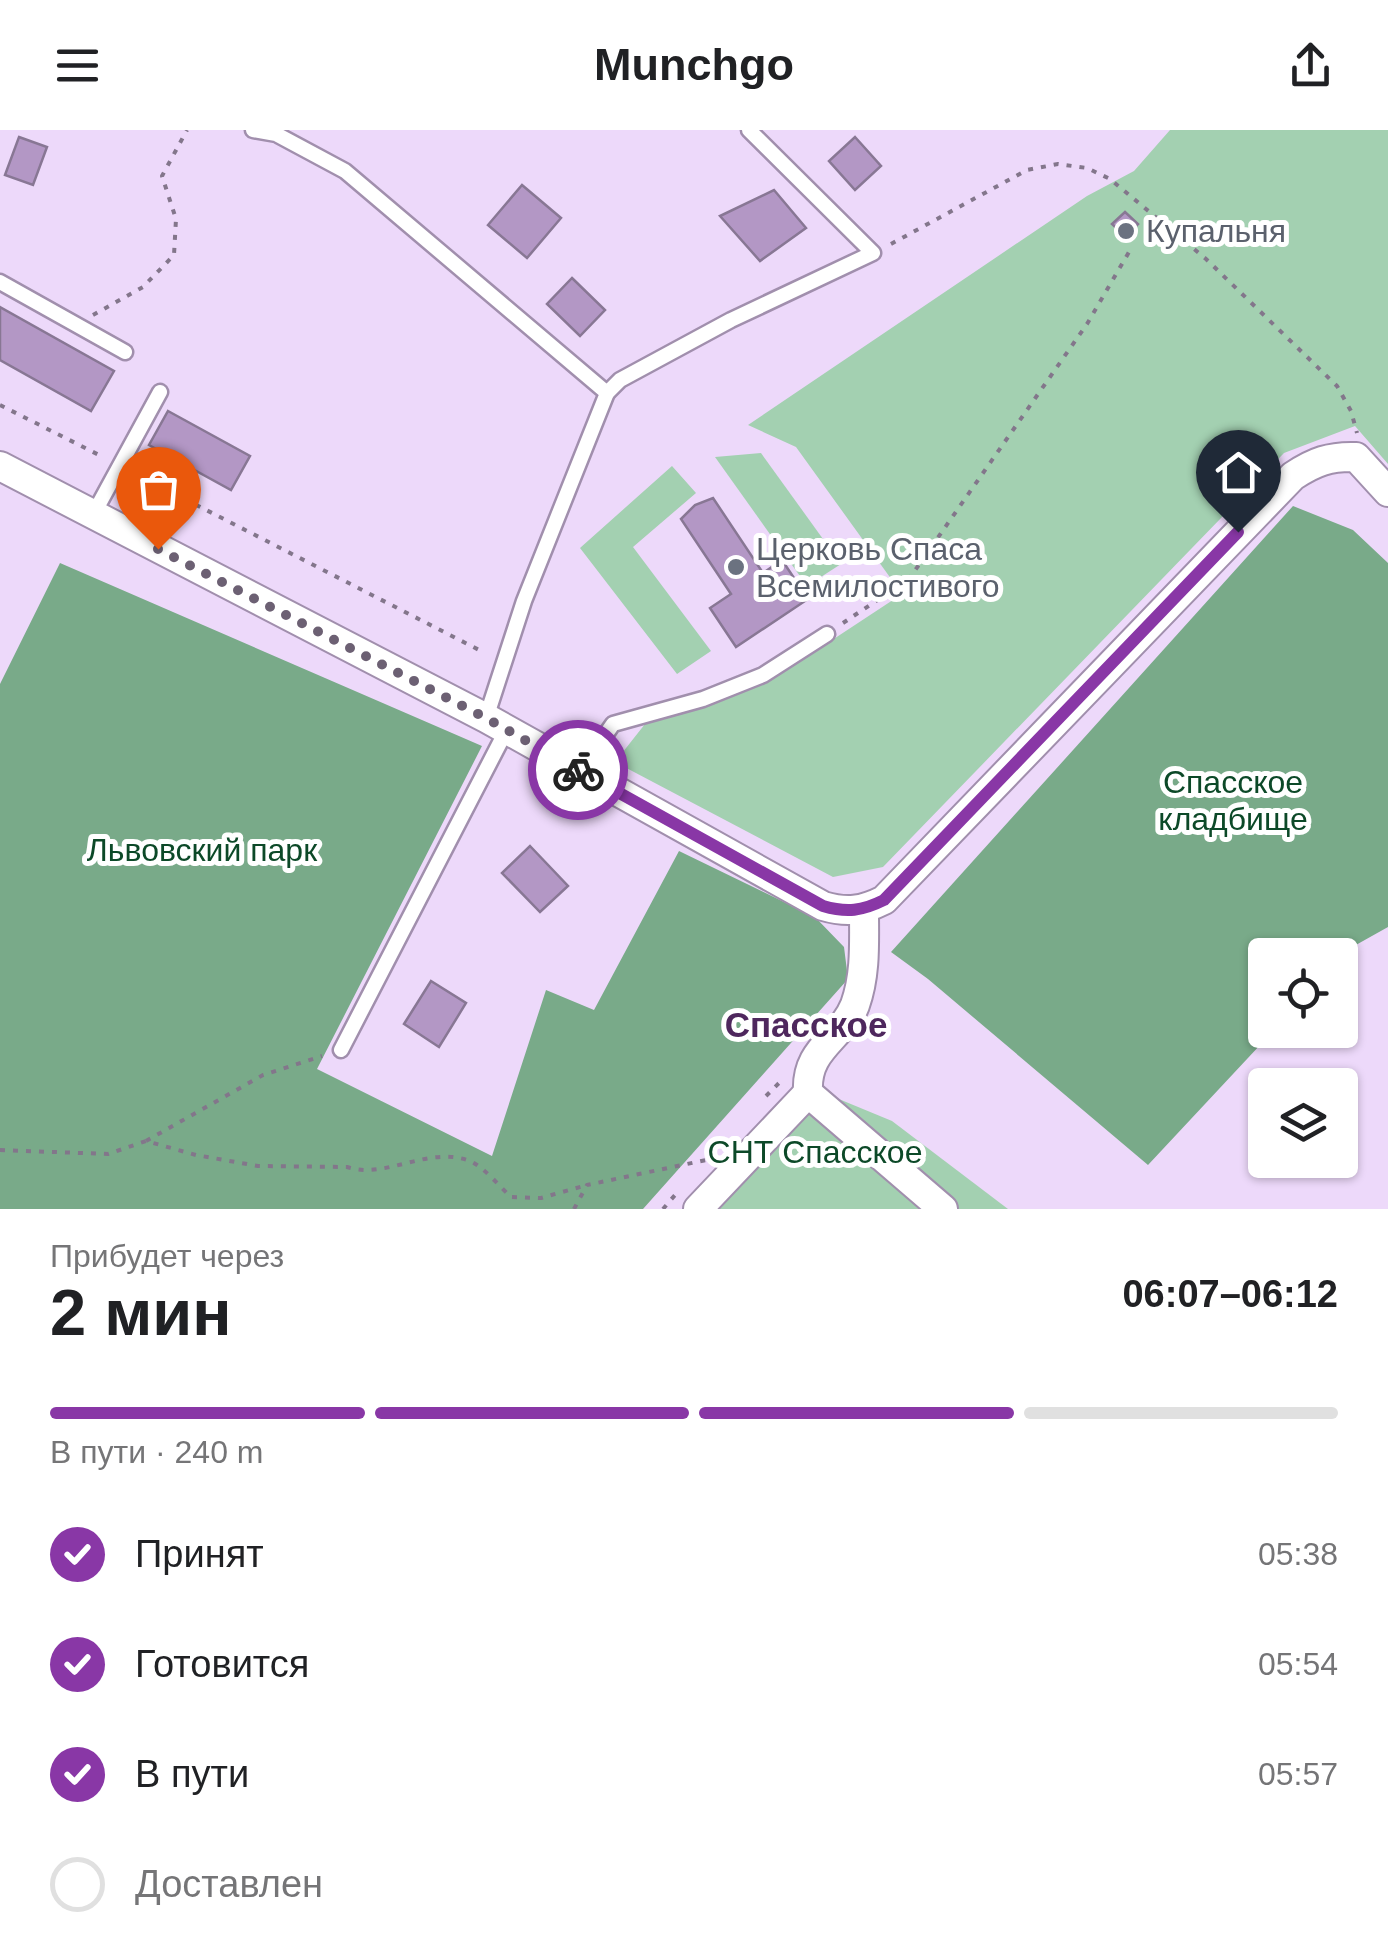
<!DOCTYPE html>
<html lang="ru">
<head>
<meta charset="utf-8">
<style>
  :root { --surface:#fff; --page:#f2f2f2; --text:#202124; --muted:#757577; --line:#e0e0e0; --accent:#8937a6 }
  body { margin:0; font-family:Helvetica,sans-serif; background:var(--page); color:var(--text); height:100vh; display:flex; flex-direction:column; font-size:38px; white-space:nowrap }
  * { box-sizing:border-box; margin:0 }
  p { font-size:32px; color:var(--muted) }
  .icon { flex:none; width:55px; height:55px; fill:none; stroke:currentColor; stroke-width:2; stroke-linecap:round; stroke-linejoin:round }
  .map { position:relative; height:1079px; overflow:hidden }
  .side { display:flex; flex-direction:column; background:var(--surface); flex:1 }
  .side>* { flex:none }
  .controls { position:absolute; left:1248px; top:808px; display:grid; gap:20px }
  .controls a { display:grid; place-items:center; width:110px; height:110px; border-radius:10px; background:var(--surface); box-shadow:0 2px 8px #0004; font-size:50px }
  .pin { position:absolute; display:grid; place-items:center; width:85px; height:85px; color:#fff; margin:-102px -42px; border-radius:50% 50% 50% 0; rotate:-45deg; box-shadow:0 0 10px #0007 }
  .pin .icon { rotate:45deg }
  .courier { position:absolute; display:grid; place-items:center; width:100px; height:100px; margin:-50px; border:8px solid #8937a6; border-radius:50%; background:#fff; color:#222; box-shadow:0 2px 12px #0007 }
  .head em { font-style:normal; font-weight:600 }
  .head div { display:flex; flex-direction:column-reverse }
  .head { display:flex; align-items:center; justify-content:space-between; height:170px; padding:0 50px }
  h1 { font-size:65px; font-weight:600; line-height:75px }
  .bar { display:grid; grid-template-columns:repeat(4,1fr); gap:15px 10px; align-content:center; height:120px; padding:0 50px }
  .bar i { height:12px; border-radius:8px; background:var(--line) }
  .bar .selected { background:var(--accent) }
  .bar p { grid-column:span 4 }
  ol { padding:0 50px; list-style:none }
  li { display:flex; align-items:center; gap:30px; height:110px }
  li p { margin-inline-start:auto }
  li .icon { padding:10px; border-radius:50%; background:var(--accent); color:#fff; stroke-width:4 }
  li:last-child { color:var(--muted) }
  li i { width:55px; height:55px; border:5px solid var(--line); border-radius:50% }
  header { display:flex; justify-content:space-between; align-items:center; height:130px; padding:0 50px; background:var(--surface); font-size:45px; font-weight:600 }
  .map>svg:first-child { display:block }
</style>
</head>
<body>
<header><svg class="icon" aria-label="menu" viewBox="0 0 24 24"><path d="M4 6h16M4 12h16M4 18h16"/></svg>Munchgo<svg class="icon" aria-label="share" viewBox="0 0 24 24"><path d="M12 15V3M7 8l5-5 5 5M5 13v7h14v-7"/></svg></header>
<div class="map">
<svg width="1388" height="1079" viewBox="0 0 1388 1079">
  <rect width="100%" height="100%" fill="#edd9fa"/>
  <g fill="#a3d0b1">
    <path d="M1170,0H1388V334L1355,296L1284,323L883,737L833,747L615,632L645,594L776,547L902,464L796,317L748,295L1087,66L1134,41Z"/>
    <path d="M761,323L841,434L807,456L715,327Z"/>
    <path d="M672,336L696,363L633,417L711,521L677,544L580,418Z"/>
    <path d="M800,953L892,991L1008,1079H685Z"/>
  </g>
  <g fill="#79aa89">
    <path d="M1293,376L1353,400L1388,433V797L1338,825H1265V900H1274L1148,1035L928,849L891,822Z"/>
    <path d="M60,433L482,616L317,939L492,1026L546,860L594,880L679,721L815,787L844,817L848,849L643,1079H0V554Z"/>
  </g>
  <g fill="#b397c5" stroke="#887794" stroke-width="2.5">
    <path d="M19,7L47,17L33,55L5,45Z"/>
    <path d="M855,7L881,36L855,60L829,31Z"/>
    <path d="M522,55L561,88L527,128L488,95Z"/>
    <path d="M774,60L806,98L760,131L720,86Z"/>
    <path d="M1125,82L1138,94L1126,107L1112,94Z"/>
    <path d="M572,148L605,180L580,206L547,174Z"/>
    <path d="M0,177L114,241L91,281L0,230Z"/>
    <path d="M168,281L250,326L231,360L149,315Z"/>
    <path d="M713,368L763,443L782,430L808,469L736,517L710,478L731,464L681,389L695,375Z"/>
    <path d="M530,716L568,756L540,782L502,743Z"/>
    <path d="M431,851L466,873L439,917L404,894Z"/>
  </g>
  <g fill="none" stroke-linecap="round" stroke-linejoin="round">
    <defs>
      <g id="service">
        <path d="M253,0L276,4L345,41L607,263L524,471L486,588"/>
        <path d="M0,152L125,222"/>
        <path d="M607,263L620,250L731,190L873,123L749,0"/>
        <path d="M93,385L160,262"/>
        <path d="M580,641L613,594L703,569L763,545L827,504"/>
        <path d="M341,920L506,601"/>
      </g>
      <g id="minor">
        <path d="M0,336L486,588L823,776C847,783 862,781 884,770L1293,346C1314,332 1330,326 1356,327L1388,362"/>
        <path d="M864,780C864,812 866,844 855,875C841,910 805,918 808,963L943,1079"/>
        <path d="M698,1079L808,963"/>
      </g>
    </defs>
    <use href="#service" stroke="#a18fad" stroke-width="19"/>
    <use href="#minor" stroke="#a18fad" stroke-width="32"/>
    <g stroke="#83768b" stroke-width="4" stroke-dasharray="5 8" stroke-linecap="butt">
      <path d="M891,114L1027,40L1058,34L1087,38L1110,49L1206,129L1337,256L1351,281L1357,303"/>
      <path d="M93,185L143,157L174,125L176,89L162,46L187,0"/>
      <path d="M0,275L103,327"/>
      <path d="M138,345L485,523"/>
      <path d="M843,493L909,449L1087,194L1129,122"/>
      <path d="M766,966L784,948"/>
      <path d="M146,1011L263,945L322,926"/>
      <path d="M0,1020L108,1024L146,1011L196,1025L258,1036L347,1037C386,1050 428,1015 470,1031C484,1037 500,1057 511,1067L541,1068L587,1055"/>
      <path d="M574,1079L587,1055L706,1030"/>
      <path d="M663,1079L675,1065"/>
    </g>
    <use href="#service" stroke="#fff" stroke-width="14"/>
    <use href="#minor" stroke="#fff" stroke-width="28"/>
  </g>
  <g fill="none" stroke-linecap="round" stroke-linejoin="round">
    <path stroke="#6c6073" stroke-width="10" stroke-dasharray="0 18" d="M158,419L486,588L578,640"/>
    <path stroke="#8937a6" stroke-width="12" d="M578,640L823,776C847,783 862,781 884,770L1238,402"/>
  </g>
  <g fill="#6b7280" stroke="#fff" stroke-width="4">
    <circle cx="1126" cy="101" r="10"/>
    <circle cx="736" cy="437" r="10"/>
  </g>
  <g text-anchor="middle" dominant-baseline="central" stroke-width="10" stroke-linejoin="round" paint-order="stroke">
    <g font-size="32" fill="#5b616d" stroke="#fff" text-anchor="start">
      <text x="1146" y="101">Купальня</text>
      <text x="756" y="419">Церковь Спаса<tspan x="756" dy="37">Всемилостивого</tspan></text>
    </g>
    <g font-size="32" fill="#0c4928" stroke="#fff">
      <text x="1233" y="652">Спасское<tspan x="1233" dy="37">кладбище</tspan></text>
      <text x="202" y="720">Львовский парк</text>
      <text x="815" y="1022">СНТ Спасское</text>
    </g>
    <g font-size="35" font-weight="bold" fill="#4e275d" stroke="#fff">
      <text x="806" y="894">Спасское</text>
    </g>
  </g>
</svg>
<div class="controls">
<a><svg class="icon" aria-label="locate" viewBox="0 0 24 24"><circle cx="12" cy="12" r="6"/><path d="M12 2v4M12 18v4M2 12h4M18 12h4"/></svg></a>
<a><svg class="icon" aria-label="layers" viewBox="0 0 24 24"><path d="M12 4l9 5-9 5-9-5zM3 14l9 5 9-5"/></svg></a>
</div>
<div class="pin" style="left:158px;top:419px;background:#ea580c"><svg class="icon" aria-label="bag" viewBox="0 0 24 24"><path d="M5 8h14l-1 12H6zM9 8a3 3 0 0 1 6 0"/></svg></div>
<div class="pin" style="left:1238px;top:402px;background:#1f2937"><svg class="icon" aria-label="home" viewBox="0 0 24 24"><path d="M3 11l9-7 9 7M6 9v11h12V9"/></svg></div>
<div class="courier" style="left:578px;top:640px"><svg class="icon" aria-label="bike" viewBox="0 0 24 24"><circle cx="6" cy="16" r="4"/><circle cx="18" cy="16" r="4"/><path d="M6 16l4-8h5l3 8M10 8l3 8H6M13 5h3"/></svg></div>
</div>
<section class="side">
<div class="head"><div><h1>2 мин</h1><p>Прибудет через</p></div><em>06:07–06:12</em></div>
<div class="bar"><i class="selected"></i><i class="selected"></i><i class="selected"></i><i></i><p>В пути · 240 m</p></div>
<ol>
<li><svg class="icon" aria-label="check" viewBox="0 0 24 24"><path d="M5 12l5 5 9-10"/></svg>Принят<p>05:38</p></li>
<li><svg class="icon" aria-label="check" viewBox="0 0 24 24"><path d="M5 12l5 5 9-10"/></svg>Готовится<p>05:54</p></li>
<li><svg class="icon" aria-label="check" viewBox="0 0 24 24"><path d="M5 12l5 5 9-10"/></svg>В пути<p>05:57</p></li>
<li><i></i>Доставлен</li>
</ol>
</section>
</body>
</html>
